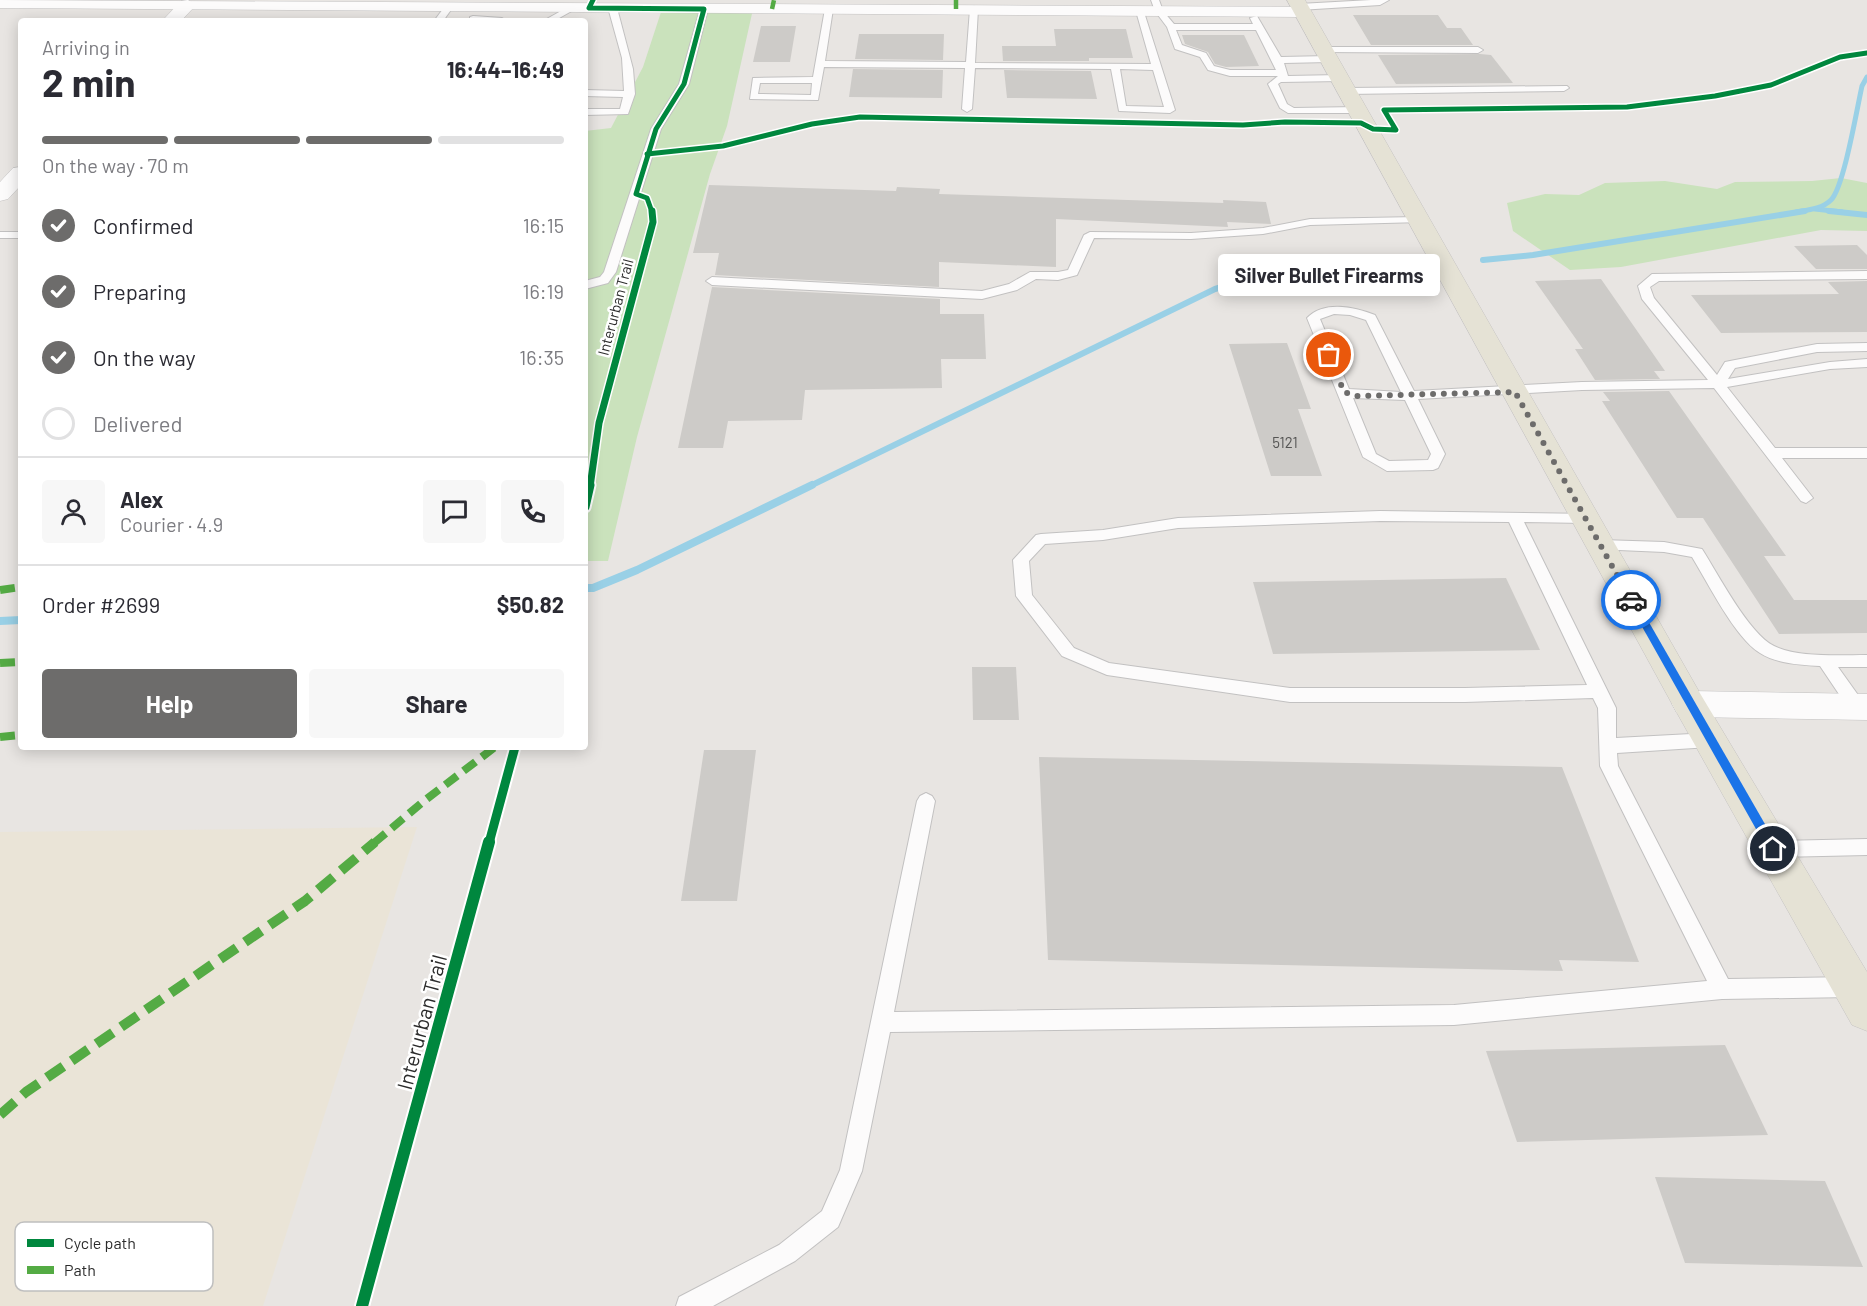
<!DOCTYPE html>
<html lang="en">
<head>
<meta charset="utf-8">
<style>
  :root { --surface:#fff; --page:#f7f7f7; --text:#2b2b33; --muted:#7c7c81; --line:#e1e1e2; --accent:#6d6c6b }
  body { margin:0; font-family:Barlow,sans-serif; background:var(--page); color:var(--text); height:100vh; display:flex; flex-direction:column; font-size:22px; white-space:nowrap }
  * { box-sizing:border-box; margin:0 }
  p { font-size:20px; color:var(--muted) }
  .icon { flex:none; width:33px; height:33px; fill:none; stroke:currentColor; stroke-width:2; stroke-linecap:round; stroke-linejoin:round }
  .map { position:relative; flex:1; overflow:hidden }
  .side { position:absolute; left:18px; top:18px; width:570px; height:732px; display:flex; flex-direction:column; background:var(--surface); border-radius:6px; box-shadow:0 3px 15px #0003 }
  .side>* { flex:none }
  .pin { position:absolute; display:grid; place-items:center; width:51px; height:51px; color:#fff; margin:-26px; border:3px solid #fff; border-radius:50%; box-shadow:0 2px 6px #0007 }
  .courier { position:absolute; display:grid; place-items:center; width:60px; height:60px; margin:-30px; border:4px solid #1a73e8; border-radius:50%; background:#fff; color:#222; box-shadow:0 2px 8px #0007 }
  .bubble { position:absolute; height:42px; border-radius:6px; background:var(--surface); box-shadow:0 3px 15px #0003; font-size:20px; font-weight:700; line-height:42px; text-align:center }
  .head em { font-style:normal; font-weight:700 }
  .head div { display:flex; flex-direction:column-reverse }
  .head { display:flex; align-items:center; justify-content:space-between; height:102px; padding:0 24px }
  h1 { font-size:39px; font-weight:700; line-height:45px }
  .bar { display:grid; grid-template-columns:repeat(4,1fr); gap:9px 6px; align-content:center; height:72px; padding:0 24px }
  .bar i { height:8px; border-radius:4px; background:var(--line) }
  .bar .active { background:var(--accent) }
  .bar p { grid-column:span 4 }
  .line { display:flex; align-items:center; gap:15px; padding:0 24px; border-top:2px solid var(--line) }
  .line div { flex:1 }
  .round { display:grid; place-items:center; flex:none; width:63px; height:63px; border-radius:6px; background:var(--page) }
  ol { padding:0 24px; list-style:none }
  li { display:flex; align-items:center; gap:18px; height:66px }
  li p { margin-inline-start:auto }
  li .icon { padding:6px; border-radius:50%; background:var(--accent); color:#fff; stroke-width:4 }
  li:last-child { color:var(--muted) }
  li i { width:33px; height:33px; border:3px solid var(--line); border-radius:50% }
  .primary-button { display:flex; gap:12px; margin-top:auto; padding:12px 24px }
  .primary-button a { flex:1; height:69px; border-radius:6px; background:var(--accent); color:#fff; font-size:24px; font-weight:700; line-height:69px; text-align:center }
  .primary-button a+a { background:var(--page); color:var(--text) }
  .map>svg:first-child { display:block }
</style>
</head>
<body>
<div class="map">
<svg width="1867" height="1306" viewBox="0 0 1867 1306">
  <rect width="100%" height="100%" fill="#e8e5e2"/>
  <path fill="#eae4d7" d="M417,827L263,1306H0V832Z"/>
  <g fill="#cae2bc">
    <path d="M662,9H753L727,126L710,174L637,437L608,561H585V131L611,128L643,67Z"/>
    <path d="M1841,178L1867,183V231L1821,230L1621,267L1570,270L1513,231L1507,203L1545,194L1579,195L1605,183L1665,181L1717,189L1735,182L1812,181Z"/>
  </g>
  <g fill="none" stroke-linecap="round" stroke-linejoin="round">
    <g stroke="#99d0e6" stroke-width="5">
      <path d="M1815,209L1842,212"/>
      <path d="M1796,212C1808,210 1822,209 1831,200C1844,187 1857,108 1862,86L1867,77"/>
    </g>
    <g stroke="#99d0e6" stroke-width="6">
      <path d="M1829,211L1867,215"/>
      <path d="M1483,260L1533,255L1805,211"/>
      <path d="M808,487L1215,289L1262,275L1401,260"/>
    </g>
    <g stroke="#99d0e6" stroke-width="8">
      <path d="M585,588H593L637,570L812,485"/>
      <path d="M0,621L21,620"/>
    </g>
  </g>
  <g fill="#cdcbc8">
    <path d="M1353,15H1438L1447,28H1461L1473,45H1371Z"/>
    <path d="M761,26H796L790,62H753Z"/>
    <path d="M1054,29H1126L1133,58H1089V61H1003L1002,46H1056Z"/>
    <path d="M859,34H944L943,60L855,59Z"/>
    <path d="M1182,35H1244L1259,66L1226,67L1215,64L1208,52L1185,44Z"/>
    <path d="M1480,54L1491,55L1513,83L1396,84L1378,55Z"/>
    <path d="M853,69L943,70L942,98L849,97Z"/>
    <path d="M1004,70L1091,71L1097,99L1007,98Z"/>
    <path d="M709,185L896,191L897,187L940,189L939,194L1224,203V208L1223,200L1266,202L1271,224L1227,222L1228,227L1056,219V267L939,262V287L715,275L719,253H693Z"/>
    <path d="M1857,245L1867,255V269H1816L1794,246Z"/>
    <path d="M1601,279L1665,371H1654L1660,379L1595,380L1575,349H1583L1535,281Z"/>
    <path d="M1867,281V332L1721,333L1691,295L1839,294L1828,282Z"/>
    <path d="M712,287L940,299V314H984L986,359H941L942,388L805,390L802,420L728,421L723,448H678Z"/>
    <path d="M1287,343L1311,409H1298L1322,476H1271L1229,344Z"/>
    <path d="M1669,391L1786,556H1764L1794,600H1867V633L1779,634L1703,518H1677L1602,401H1610L1603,392Z"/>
    <path d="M1506,578L1540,650L1273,654L1253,582Z"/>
    <path d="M972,667H1016L1019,720H973Z"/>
    <path d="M704,750H756L737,901H681Z"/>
    <path d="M1039,757L1562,767L1639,962L1559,960L1563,971L1048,960Z"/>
    <path d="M1725,1045L1768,1135L1517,1142L1486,1051Z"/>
    <path d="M1655,1177L1825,1181L1863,1267L1685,1263Z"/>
  </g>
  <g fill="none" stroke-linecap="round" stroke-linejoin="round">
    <defs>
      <g id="lane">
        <path d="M1151,0H1159L1163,11L1174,24H1253L1250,18L1257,16L1281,57L1329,56L1334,59L1329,62L1284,63L1288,76L1340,75L1345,78L1340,81L1281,82L1278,84L1287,104L1294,108L1358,107L1363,110L1358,113H1288L1280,108L1268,84L1278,76H1230L1208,70L1200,57L1175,49L1167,27L1155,11ZM1176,30H1256L1276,70H1230L1214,66L1206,53L1182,45Z"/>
        <path d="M1371,0H1389L1380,5L1299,10L1295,7L1299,4Z"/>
        <path d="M446,5L453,7L443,21H434Z"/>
        <path d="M613,5L617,8L633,69L635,94L628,114L585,115V109H620L623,97L585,96V90L624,91L622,58L609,11L610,6Z"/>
        <path d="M570,6L577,8L554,21H543Z"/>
        <path d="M704,6L708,9L689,84L661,129L616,272L608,283L585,289V281L600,277L604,272L651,129L679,84L700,9Z"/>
        <path d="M829,6L833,9L825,61L966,62L970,9L974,6L978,9L975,63L1151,64L1136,11L1143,9L1175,110L1170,113L1119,111L1111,69L975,68L972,109L967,112L962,109L965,68L824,67L818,100L750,99L753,78L813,77L825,9ZM1120,69L1153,70L1164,107L1126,106ZM760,83H812L811,95L758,94Z"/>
        <path d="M473,16L502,18L506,21H470V17Z"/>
        <path d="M1324,47H1478L1483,50L1478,53L1321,52L1319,50Z"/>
        <path d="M1567,86L1569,88L1564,91L1347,94L1342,91L1347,88Z"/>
        <path d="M1418,217L1422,218V222L1310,225L1263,234L1191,239L1094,238L1077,275L1058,280L1036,279L1017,290L982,299L712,285L706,281L712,277L982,291L1009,284L1030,272H1058L1068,270L1084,235L1090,232L1191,233L1263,228L1310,219Z"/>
        <rect x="0" y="232" width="21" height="6"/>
        <path d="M1867,271V279L1659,281L1650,287L1654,298L1717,375L1725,362L1730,361L1817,344L1867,343V351L1817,352L1735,368L1728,379L1830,362L1867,359V367L1830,369L1727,387L1775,448H1867V458H1782L1813,498L1806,503L1801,501L1714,388L1582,390L1418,399L1445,454L1438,468L1433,470L1387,471L1363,457L1307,318C1324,300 1355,307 1375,315L1414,391L1582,382L1708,380L1642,299L1638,286L1652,274ZM1334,314L1350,315L1366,320L1401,392L1349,389L1320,319ZM1353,398L1405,400L1431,454L1428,460L1389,461L1376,454Z"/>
        <path d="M1380,511L1591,514L1593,518L1591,522L1586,523L1524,522L1616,708V738L1710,733L1716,735L1719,740L1716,745L1710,747L1617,753L1618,766L1728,979L1851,977L1858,980L1861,987L1858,994L1851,997L1722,999L1454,1025L890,1032L862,1171L838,1227L795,1261L713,1306H676L679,1297L779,1245L822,1211L840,1170L917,801L920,796L926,793L932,796L935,801L894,1012L1454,1005L1707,981L1600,766L1598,708L1593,698L1465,702H1290L1107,675L1062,656L1016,596L1013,560L1036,535L1041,534L1103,530L1178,518ZM1380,521L1509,522L1587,685L1465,688H1290L1109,663L1074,648L1032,595L1029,561L1045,544L1103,540L1178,528Z"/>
        <path d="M1601,540L1664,542L1702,549C1718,574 1749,634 1774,646C1798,658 1841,655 1867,655V667H1838L1863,702L1866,707L1863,712L1857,714L1851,712L1820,666C1801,665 1777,664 1760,653C1735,638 1708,583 1692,557L1664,552L1596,549L1593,545L1596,541Z"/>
        <path d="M1867,839V855L1773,857L1766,855L1764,849L1766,843L1773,841Z"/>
      </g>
      <g id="street">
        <path d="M188,0L196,5L181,21H162L181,1Z"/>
        <path d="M21,167V185L8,199L0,201V182L13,168Z"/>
      </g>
      <g id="secondary">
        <path d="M0,0L1302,7L1308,8L1311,12L1308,16L1302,17L0,8Z"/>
        <path d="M1689,691L1867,694V720L1689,717L1677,713L1672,704L1677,695Z"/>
      </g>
      <path id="primary" d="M1287,0H1305L1701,695L1867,972V1031L1852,1025L1677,713Z"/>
    </defs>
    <use href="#lane" stroke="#c2c1c1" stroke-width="2"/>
    <use href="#street" stroke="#c2c1c1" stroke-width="1"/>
    <use href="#secondary" stroke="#c2c1c1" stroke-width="1"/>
    <use href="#primary" stroke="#c5c3c2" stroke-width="1"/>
    <use href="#lane" fill="#fcfbfb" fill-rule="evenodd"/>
    <use href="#street" fill="#fcfbfb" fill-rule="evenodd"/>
    <use href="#secondary" fill="#fcfbfb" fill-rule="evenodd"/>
    <use href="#primary" fill="#e5e2d5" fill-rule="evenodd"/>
    <g stroke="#54ab44" stroke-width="4.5" stroke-dasharray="9 4.5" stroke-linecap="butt">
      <path d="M956,0V9"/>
      <path d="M772,9L774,0"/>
    </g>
    <g stroke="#54ab44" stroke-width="8" stroke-dasharray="15 8" stroke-linecap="butt">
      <path d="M0,590L21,587"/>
      <path d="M0,663L21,662"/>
      <path d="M0,737L21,735"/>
      <path d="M374,843L424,801L495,747"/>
    </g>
    <path stroke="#54ab44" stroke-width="10" stroke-dasharray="20 10" stroke-linecap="butt" d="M0,1115L26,1092L305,901L375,842"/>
    <defs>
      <g id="cycleway-far3">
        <path d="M593,0L589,8L704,9L684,84L656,129L636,194L647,198L652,212"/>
        <path d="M647,154L723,146L812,124L860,117L1243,125L1285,122L1361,123L1373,129L1396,130L1384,110L1627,107L1715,96L1771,85L1840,57L1867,53"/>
      </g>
      <path id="cycleway-far2" d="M590,487L599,423L653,222L652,211"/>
      <g id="cycleway-far1">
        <path d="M585,507L590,485"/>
        <path d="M489,843L515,747"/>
      </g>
      <path id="cycleway" d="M362,1306L489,842"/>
    </defs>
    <use href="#cycleway-far3" stroke="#fff" stroke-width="8"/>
    <use href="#cycleway-far2" stroke="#fff" stroke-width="10"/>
    <use href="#cycleway-far1" stroke="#fff" stroke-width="13"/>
    <use href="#cycleway" stroke="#fff" stroke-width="16"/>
    <use href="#cycleway-far3" stroke="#00873e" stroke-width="5"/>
    <use href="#cycleway-far2" stroke="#00873e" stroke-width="7"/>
    <use href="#cycleway-far1" stroke="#00873e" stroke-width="9"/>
    <use href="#cycleway" stroke="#00873e" stroke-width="12"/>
  </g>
  <path fill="#1a73e8" d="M1631,597L1635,598L1777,845V852H1769L1627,600Z"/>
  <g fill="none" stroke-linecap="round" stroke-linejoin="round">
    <path stroke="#6d6c6b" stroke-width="6" stroke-dasharray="0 10.8" d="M1329,355L1344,392L1357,396L1515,392L1631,600"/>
  </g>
  <g text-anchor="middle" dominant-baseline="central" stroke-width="5" stroke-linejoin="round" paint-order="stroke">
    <g font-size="15" fill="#2b2b2b" stroke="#fff">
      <text transform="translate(615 307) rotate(-75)">Interurban Trail</text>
    </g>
    <g font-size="15" fill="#555554">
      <text x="1285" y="442">5121</text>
    </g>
    <g font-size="21" fill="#2b2b2b" stroke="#fff">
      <text transform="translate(421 1022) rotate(-75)">Interurban Trail</text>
    </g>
  </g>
  <rect x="15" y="1222" width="198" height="69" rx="9" fill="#fff" stroke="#bfbfbf" stroke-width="1.5"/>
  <rect x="27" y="1239" width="27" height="8" fill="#00873e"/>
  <rect x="27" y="1266" width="27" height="8" fill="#54ab44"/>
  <g font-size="16" fill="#2b2b2b">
    <text x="64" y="1249">Cycle path</text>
    <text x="64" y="1276">Path</text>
  </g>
</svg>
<div class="pin" style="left:1329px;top:355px;background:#ea580c"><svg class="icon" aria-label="bag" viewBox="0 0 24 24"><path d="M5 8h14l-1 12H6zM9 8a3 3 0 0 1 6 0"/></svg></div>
<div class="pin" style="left:1773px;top:849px;background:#1f2937"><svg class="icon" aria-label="home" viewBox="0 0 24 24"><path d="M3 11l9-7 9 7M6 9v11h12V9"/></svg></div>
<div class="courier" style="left:1631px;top:600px"><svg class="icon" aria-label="car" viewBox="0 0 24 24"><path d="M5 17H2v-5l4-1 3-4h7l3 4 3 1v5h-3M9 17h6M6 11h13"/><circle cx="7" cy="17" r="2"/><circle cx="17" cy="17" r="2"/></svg></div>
<div class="bubble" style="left:1218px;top:254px;width:222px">Silver Bullet Firearms</div>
<section class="side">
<div class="head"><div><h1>2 min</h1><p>Arriving in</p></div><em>16:44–16:49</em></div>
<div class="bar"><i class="active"></i><i class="active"></i><i class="active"></i><i></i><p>On the way · 70 m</p></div>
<ol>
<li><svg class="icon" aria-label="check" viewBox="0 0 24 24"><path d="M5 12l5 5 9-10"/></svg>Confirmed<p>16:15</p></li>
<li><svg class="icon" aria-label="check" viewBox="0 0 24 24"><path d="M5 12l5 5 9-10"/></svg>Preparing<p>16:19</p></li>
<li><svg class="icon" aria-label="check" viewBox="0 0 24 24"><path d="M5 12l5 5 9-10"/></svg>On the way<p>16:35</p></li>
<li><i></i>Delivered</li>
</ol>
<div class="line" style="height:108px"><a class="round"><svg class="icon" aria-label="person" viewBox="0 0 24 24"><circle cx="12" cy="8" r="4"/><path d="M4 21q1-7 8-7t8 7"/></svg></a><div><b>Alex</b><p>Courier · 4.9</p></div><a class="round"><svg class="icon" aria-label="chat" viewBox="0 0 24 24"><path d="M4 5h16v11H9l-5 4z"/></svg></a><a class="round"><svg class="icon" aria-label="phone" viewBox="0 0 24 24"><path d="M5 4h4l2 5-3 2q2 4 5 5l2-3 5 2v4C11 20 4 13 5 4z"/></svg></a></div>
<div class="line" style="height:78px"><div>Order #2699</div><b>$50.82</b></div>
<div class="primary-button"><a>Help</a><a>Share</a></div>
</section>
</div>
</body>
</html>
